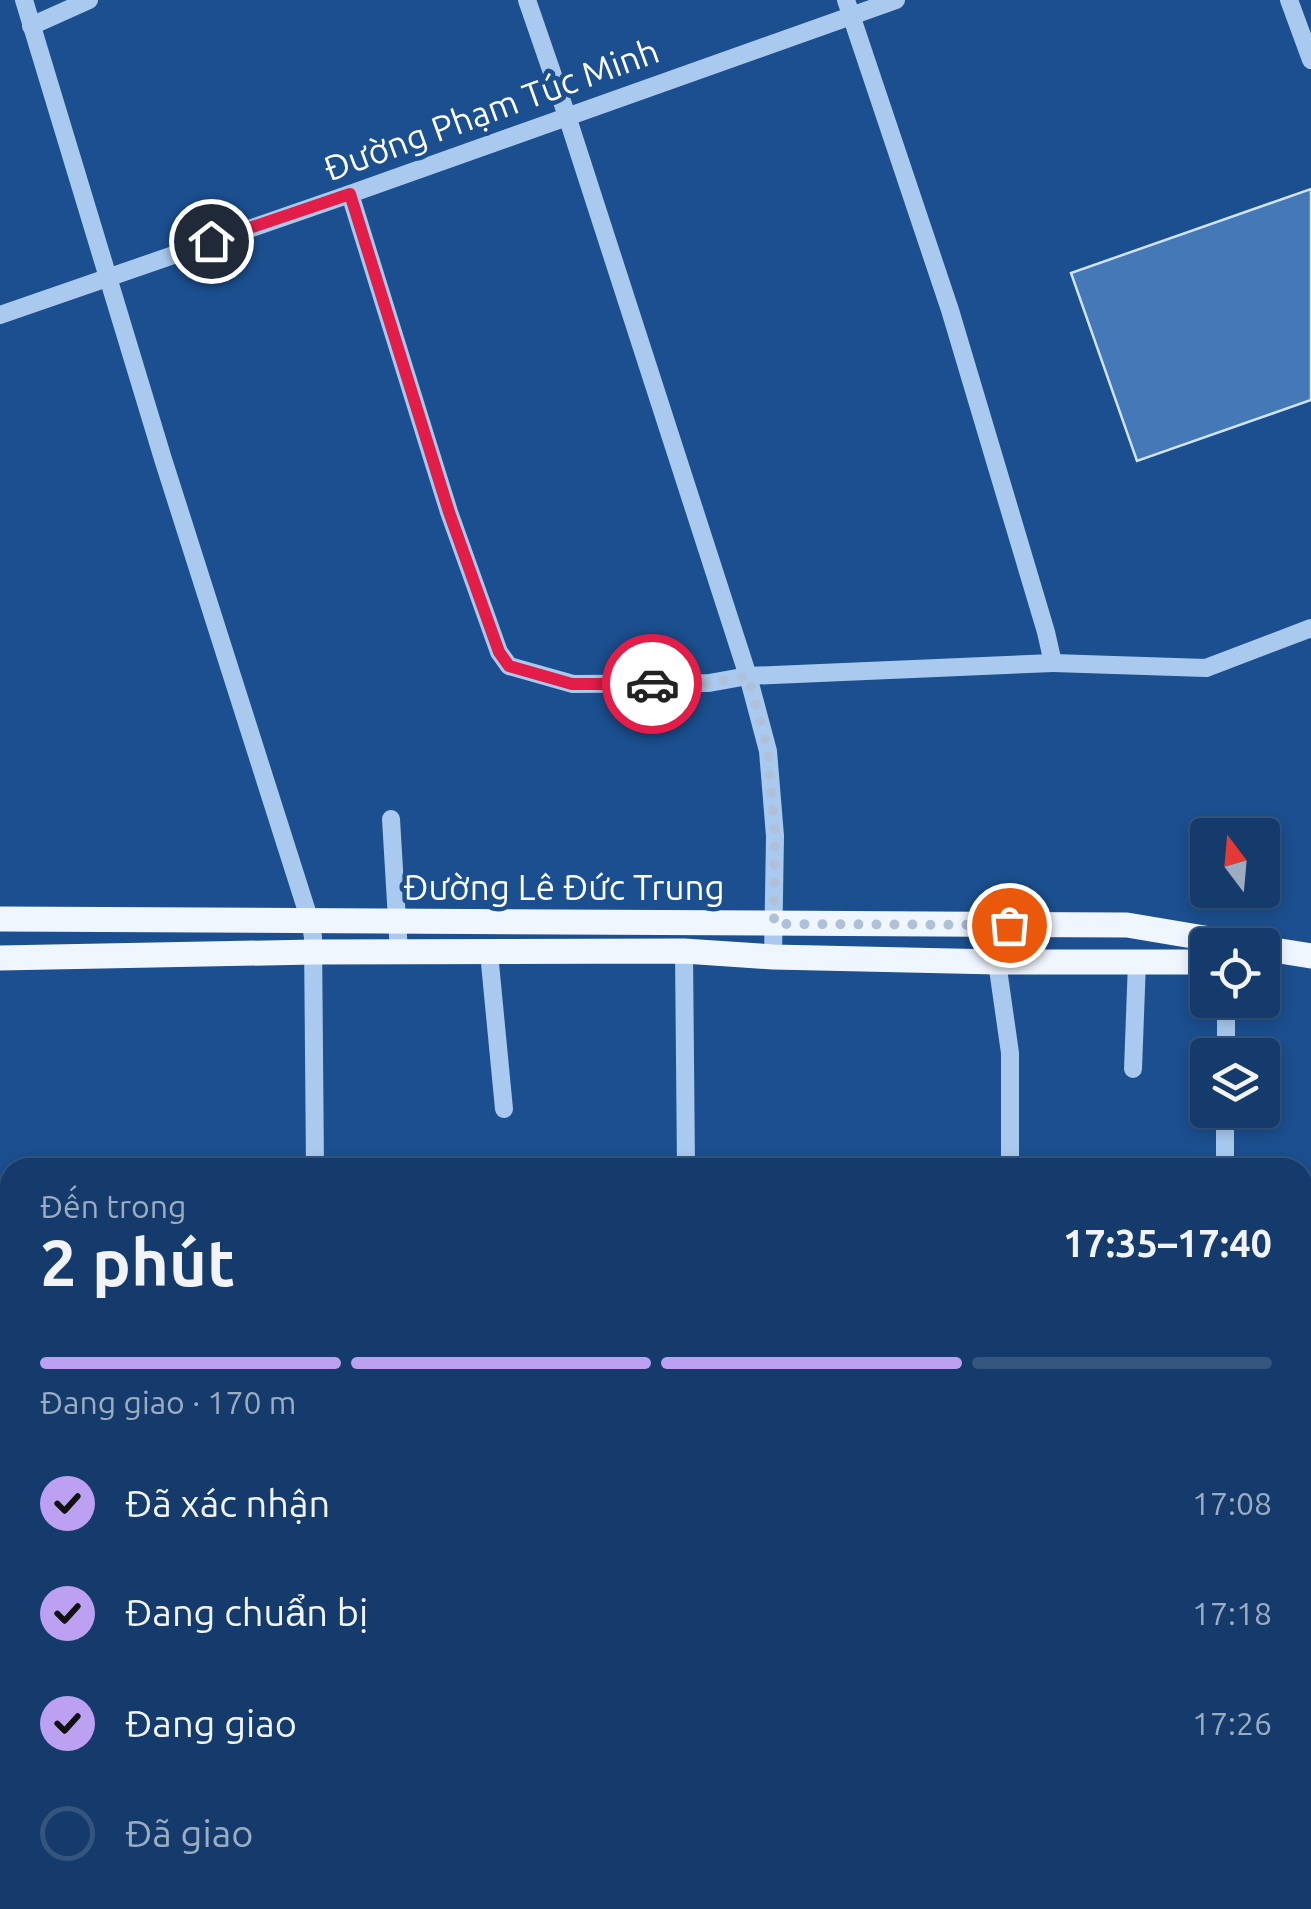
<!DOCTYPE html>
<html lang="vi">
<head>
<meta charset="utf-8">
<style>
  :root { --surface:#143b6b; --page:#1d4271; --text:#f1f3f6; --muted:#9dadc1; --line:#33557e; --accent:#bca0f2 }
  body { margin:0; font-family:Ubuntu,sans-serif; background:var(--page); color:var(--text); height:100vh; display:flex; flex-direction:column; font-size:38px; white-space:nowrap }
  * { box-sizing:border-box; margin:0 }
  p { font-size:32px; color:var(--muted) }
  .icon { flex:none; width:55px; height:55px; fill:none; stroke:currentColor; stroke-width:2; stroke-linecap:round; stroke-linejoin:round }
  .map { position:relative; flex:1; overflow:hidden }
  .side { position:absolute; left:0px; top:1158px; width:1312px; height:752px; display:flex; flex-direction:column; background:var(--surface); border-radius:30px 30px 0 0; box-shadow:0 5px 15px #0003,0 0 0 2px var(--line) }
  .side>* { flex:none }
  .needle { width:65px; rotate:344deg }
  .controls { position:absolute; left:1190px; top:818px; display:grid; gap:20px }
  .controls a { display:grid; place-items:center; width:90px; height:90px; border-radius:10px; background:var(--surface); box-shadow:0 5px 15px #0003,0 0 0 2px var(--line); font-size:50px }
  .pin { position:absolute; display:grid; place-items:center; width:85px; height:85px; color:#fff; margin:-42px; border:5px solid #fff; border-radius:50%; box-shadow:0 2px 10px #0007 }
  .courier { position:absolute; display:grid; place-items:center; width:100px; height:100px; margin:-50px; border:8px solid #e11d48; border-radius:50%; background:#fff; color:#222; box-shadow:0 2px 12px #0007 }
  .overview em { font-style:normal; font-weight:700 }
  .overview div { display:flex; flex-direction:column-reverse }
  .overview { display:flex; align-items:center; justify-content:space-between; height:170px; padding:0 40px }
  h1 { font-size:65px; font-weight:700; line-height:75px }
  .bar { display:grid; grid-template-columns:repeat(4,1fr); gap:15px 10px; align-content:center; height:120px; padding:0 40px }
  .bar i { height:12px; border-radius:8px; background:var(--line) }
  .bar .selected { background:var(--accent) }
  .bar p { grid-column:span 4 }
  ol { padding:0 40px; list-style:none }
  li { display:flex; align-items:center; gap:30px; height:110px }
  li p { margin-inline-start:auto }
  li .icon { padding:10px; border-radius:50%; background:var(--accent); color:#111; stroke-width:4 }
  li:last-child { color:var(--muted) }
  li i { width:55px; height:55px; border:5px solid var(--line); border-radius:50% }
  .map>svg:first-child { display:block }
</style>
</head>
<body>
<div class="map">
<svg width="1311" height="1909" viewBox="0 0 1311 1909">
  <rect width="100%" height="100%" fill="#1b4f8f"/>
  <path fill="#4478b7" stroke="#cfe3fa" stroke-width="2.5" d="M1311,189V400L1137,461L1071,273Z"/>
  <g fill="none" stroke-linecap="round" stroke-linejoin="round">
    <g stroke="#a9c9ee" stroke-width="18">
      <path d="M24,0L163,459L310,921L313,937L315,1168"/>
      <path d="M527,0L567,116L748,676L768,751L775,836L773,957"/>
      <path d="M846,0L950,310L1046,632L1053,663L1206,668L1311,628"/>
      <path d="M1289,0L1311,60"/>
      <path d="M31,26L89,0"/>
      <path d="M350,194L449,512L499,652L509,666L573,684L709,683L748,676L1053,663"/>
      <path d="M0,315L350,194L896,0"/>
      <path d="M391,819L399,953"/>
      <path d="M684,951L686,1168"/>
      <path d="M489,953L504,1109"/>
      <path d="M997,962L1010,1053V1168"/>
      <path d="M1226,1055V1000"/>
      <path d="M1133,1069L1137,962"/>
      <path d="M1225,1168V1110"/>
      <path d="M1302,1542H1311"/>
      <path d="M0,1652L10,1670"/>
      <path d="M1302,1664L1311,1666"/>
      <path d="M0,1735L10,1730"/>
      <path d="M138,1900L143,1909"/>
      <path d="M234,1900L238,1909"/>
      <path d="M472,1900L475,1909"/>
    </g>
    <g stroke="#f0f6ff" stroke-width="25">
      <path d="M0,919L1127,925L1246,945"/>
      <path d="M1262,948L1311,956"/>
      <path d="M0,958L313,952L684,951L773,957L997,962H1208"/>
    </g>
  </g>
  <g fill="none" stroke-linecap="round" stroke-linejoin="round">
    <path stroke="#afc1d8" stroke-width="10" stroke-dasharray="0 18" d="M652,684L709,683L748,676L768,751L775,836L774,924L1009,925"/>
    <path stroke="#e11d48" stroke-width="12" d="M211,241L350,194L449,512L499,652L509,666L572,684H652"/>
  </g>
  <g text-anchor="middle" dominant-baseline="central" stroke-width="9" stroke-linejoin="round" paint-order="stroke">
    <g font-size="35" fill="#fff" stroke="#1b4f8f">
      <text transform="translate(491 109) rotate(-20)">Đường Phạm Túc Minh</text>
      <text x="564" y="887">Đường Lê Đức Trung</text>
    </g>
  </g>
</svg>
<div class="controls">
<a><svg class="needle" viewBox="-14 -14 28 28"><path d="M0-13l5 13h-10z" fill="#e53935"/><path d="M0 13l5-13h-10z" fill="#9dadc1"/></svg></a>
<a><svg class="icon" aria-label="locate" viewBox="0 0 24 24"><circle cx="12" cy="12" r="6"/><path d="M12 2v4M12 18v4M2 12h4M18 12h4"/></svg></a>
<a><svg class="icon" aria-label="layers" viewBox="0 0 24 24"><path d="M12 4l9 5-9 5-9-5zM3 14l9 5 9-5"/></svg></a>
</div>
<div class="pin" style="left:1009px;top:925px;background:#ea580c"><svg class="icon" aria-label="bag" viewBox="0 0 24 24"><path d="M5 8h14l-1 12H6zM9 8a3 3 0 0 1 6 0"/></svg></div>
<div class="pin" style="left:211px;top:241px;background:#1f2937"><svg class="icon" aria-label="home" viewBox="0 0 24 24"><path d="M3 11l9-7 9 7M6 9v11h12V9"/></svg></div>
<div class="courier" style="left:652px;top:684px"><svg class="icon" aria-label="car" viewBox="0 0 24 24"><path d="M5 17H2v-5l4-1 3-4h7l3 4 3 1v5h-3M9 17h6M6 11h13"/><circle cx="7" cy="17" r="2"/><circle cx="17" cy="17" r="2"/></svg></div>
<section class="side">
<div class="overview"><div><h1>2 phút</h1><p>Đến trong</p></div><em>17:35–17:40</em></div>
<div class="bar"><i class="selected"></i><i class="selected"></i><i class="selected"></i><i></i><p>Đang giao · 170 m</p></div>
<ol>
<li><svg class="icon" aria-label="check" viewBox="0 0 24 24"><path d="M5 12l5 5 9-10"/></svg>Đã xác nhận<p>17:08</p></li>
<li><svg class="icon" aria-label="check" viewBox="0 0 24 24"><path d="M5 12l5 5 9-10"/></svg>Đang chuẩn bị<p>17:18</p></li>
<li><svg class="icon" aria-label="check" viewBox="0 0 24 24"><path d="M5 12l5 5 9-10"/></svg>Đang giao<p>17:26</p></li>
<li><i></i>Đã giao</li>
</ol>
</section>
</div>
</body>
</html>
